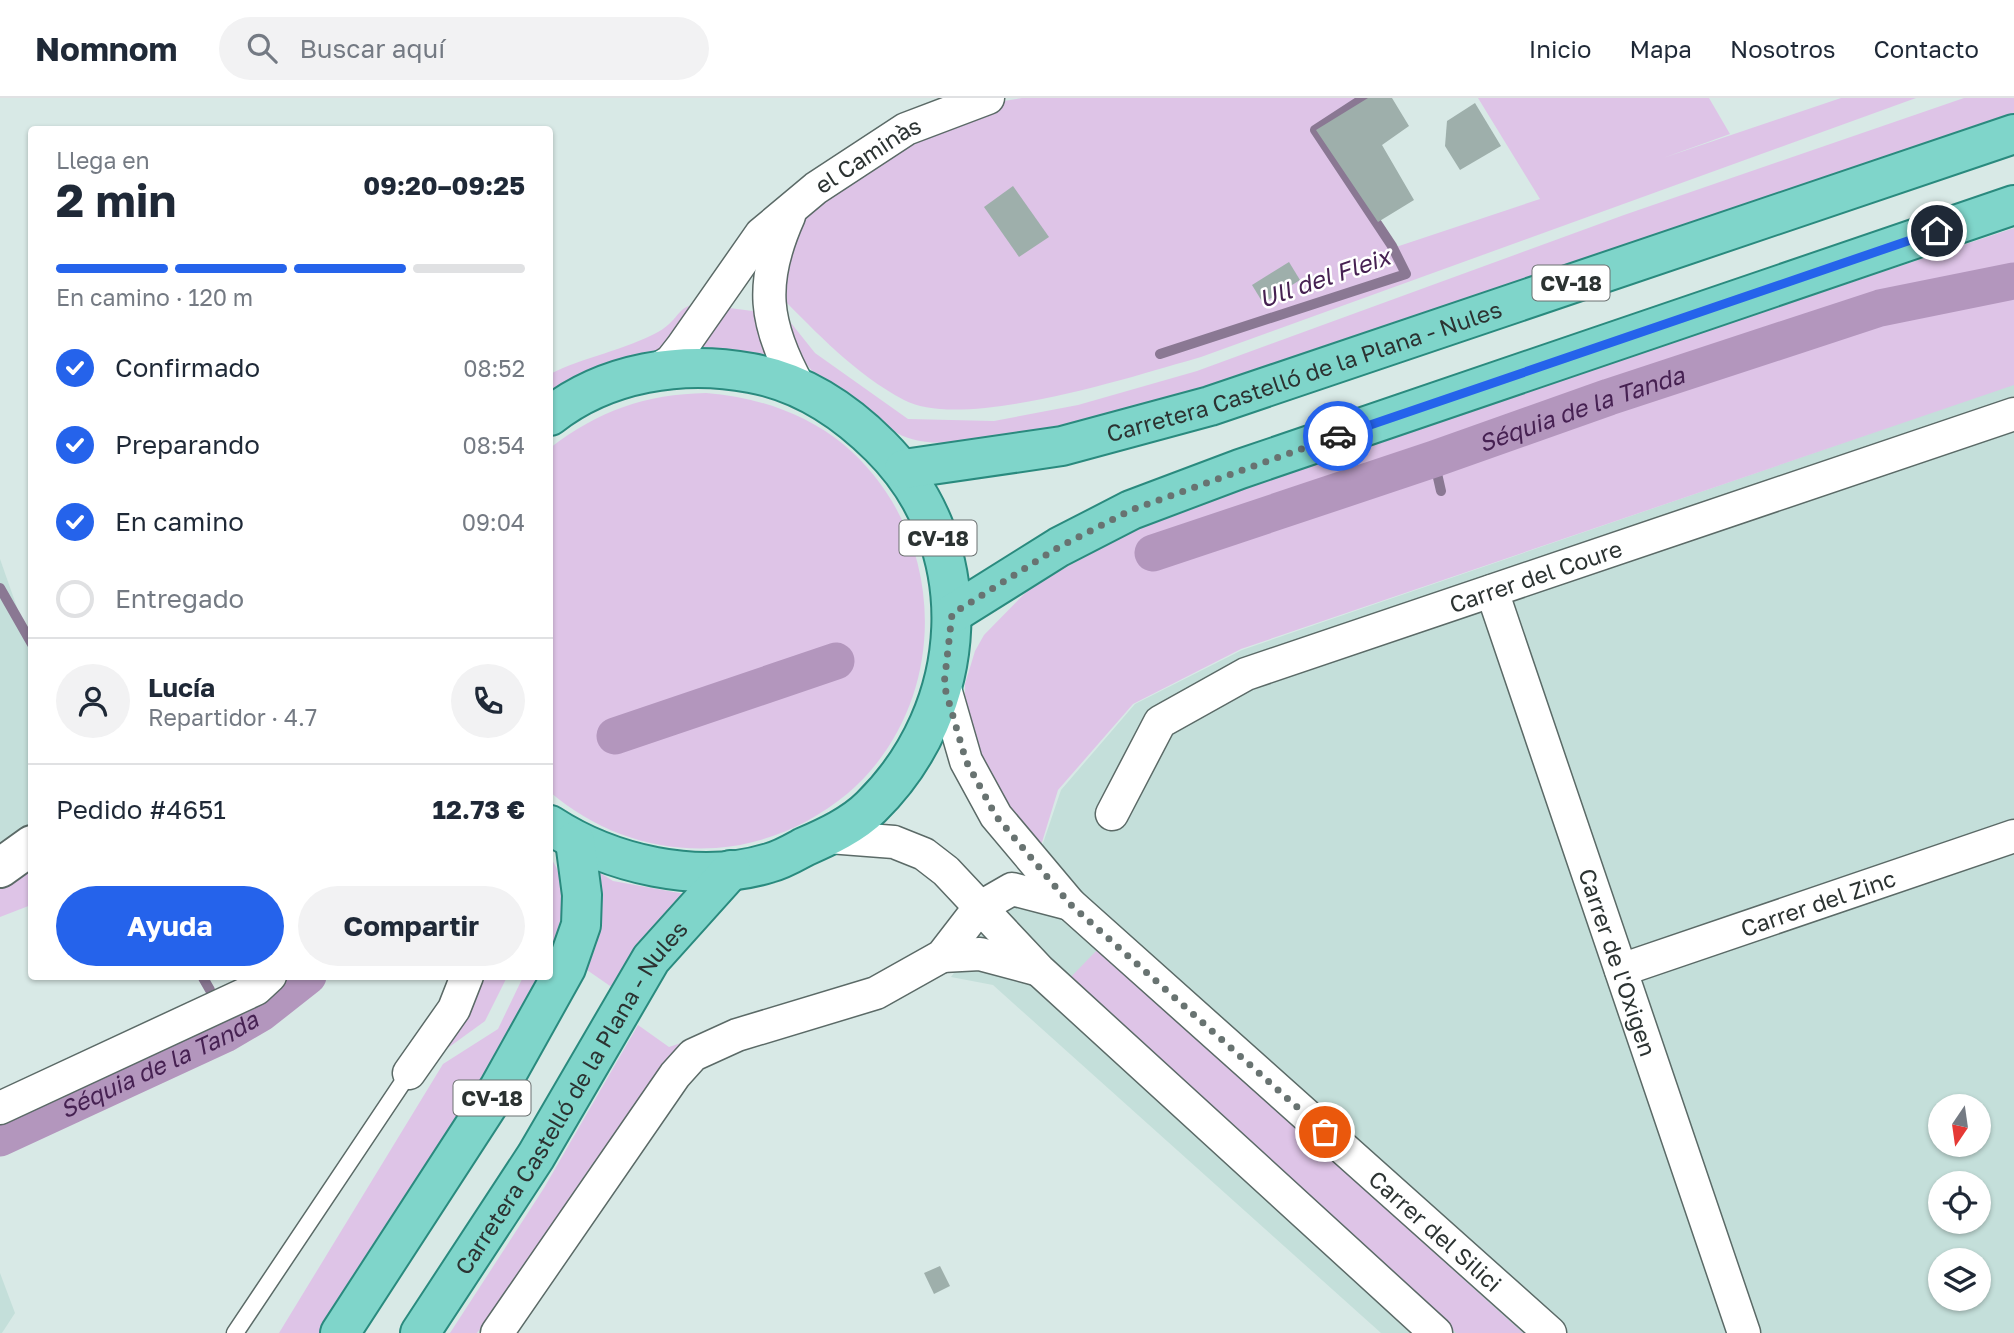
<!DOCTYPE html>
<html lang="es">
<head>
<meta charset="utf-8">
<style>
  :root { --surface:#fff; --page:#f2f2f3; --text:#1f2937; --muted:#747a83; --line:#e0e1e3; --accent:#2563eb }
  body { margin:0; font-family:"Golos Text",sans-serif; background:var(--page); color:var(--text); height:100vh; display:flex; flex-direction:column; font-size:26px; white-space:nowrap }
  * { box-sizing:border-box; margin:0 }
  p { font-size:23px; color:var(--muted) }
  .icon { flex:none; width:38px; height:38px; fill:none; stroke:currentColor; stroke-width:2; stroke-linecap:round; stroke-linejoin:round }
  .map { position:relative; flex:1; overflow:hidden }
  .side { position:absolute; left:28px; top:28px; width:525px; height:854px; display:flex; flex-direction:column; background:var(--surface); border-radius:7px; box-shadow:0 2px 5px #0004 }
  .side>* { flex:none }
  .needle { width:46px; rotate:193deg }
  .tools { position:absolute; left:1928px; top:996px; display:grid; gap:14px }
  .tools a { display:grid; place-items:center; width:63px; height:63px; border-radius:50%; background:var(--surface); box-shadow:0 2px 5px #0004; font-size:35px }
  .pin { position:absolute; display:grid; place-items:center; width:60px; height:60px; color:#fff; margin:-30px; border:4px solid #fff; border-radius:50%; box-shadow:0 2px 7px #0007 }
  .courier { position:absolute; display:grid; place-items:center; width:70px; height:70px; margin:-35px; border:5px solid #2563eb; border-radius:50%; background:#fff; color:#222; box-shadow:0 2px 9px #0007 }
  .overview em { font-style:normal; font-weight:700 }
  .overview div { display:flex; flex-direction:column-reverse }
  .overview { display:flex; align-items:center; justify-content:space-between; height:119px; padding:0 28px }
  h1 { font-size:46px; font-weight:700; line-height:52px }
  .bar { display:grid; grid-template-columns:repeat(4,1fr); gap:10px 7px; align-content:center; height:84px; padding:0 28px }
  .bar i { height:9px; border-radius:5px; background:var(--line) }
  .bar .selected { background:var(--accent) }
  .bar p { grid-column:span 4 }
  .line { display:flex; align-items:center; gap:18px; padding:0 28px; border-top:2px solid var(--line) }
  .line div { flex:1 }
  .round { display:grid; place-items:center; flex:none; width:74px; height:74px; border-radius:37px; background:var(--page) }
  ol { padding:0 28px; list-style:none }
  li { display:flex; align-items:center; gap:21px; height:77px }
  li p { margin-inline-start:auto }
  li .icon { padding:7px; border-radius:50%; background:var(--accent); color:#fff; stroke-width:4 }
  li:last-child { color:var(--muted) }
  li i { width:38px; height:38px; border:4px solid var(--line); border-radius:50% }
  .cta { display:flex; gap:14px; margin-top:auto; padding:14px 28px }
  .cta a { flex:1; height:80px; border-radius:42px; background:var(--accent); color:#fff; font-size:28px; font-weight:700; line-height:80px; text-align:center }
  .cta a+a { background:var(--page); color:var(--text) }
  header { display:flex; align-items:center; gap:42px; box-sizing:border-box; height:98px; padding:0 35px; background:var(--surface); border-bottom:2px solid var(--line) }
  header strong { font-size:33px }
  nav { display:flex; gap:38px; margin-inline-start:auto; font-size:24px }
  .search { width:490px; height:63px; background:var(--page); display:flex; align-items:center; gap:18px; box-sizing:border-box; padding:0 24px; border-radius:38px; color:var(--muted); font-size:26px }
  .map>svg:first-child { display:block }
</style>
</head>
<body>
<header>
<strong>Nomnom</strong>
<div class="search"><svg class="icon" aria-label="search" viewBox="0 0 24 24"><circle cx="10" cy="10" r="6"/><path d="M15 15l6 6"/></svg>Buscar aquí</div>
<nav><a>Inicio</a><a>Mapa</a><a>Nosotros</a><a>Contacto</a></nav>
</header>
<div class="map">
<svg width="2014" height="1235" viewBox="0 0 2014 1235">
  <rect width="100%" height="100%" fill="#d8e9e6"/>
  <g fill="#c4dfda" fill-rule="evenodd">
    <path d="M2014,286V1235H1381L993,887L951,879L1039,757L1061,692L1135,606L1242,552ZM1941,1008H1979V1046H1941ZM1941,1085H1979V1124H1941ZM1941,1162H1979V1200H1941Z"/>
    <path d="M0,461L32,552L31,806L0,818Z"/>
    <path d="M0,1175L15,1215L2,1235H0Z"/>
  </g>
  <g fill="#dec4e7">
    <path d="M1022,0H1364L1314,31L1393,150L1540,101L1478,0H1709L1730,36L1663,60L1841,0H1916L1201,259C1137,277 963,334 904,302C855,276 817,235 778,196L797,121L911,37L1004,3Z"/>
    <path d="M1964,0H2014V17L1158,306C1101,319 946,365 897,335C883,327 873,314 859,305C810,274 806,277 787,220L815,255L908,321L994,323L1078,307L1197,273L1624,117Z"/>
    <path d="M2014,130V287L1241,551L1133,606L1058,692L1039,754L991,695L965,608V586L975,553L984,537L1027,493L1045,481L1143,427L1283,374Z"/>
    <path d="M707,204L663,253L596,270L550,294V276C584,259 625,252 658,234C683,220 673,207 707,204Z"/>
    <path d="M722,209L760,214V239L765,256L696,248Z"/>
    <path d="M706,295C756,299 803,314 843,346C950,435 953,606 847,696C811,726 763,747 716,750C654,754 597,734 550,694V350C598,313 646,296 706,295Z"/>
    <path d="M550,759C570,787 563,817 553,847L550,845Z"/>
    <path d="M31,766V807L0,819V788Z"/>
    <path d="M597,773L613,783L685,796L613,890L587,872L597,845Z"/>
    <path d="M1098,851L1523,1235H1456L1068,882Z"/>
    <path d="M470,879H507L485,923L434,960Z"/>
    <path d="M523,879H538C474,1003 396,1118 319,1235H279L443,966L498,931Z"/>
    <path d="M638,927L669,949L684,944L689,948C604,1032 549,1139 477,1235H450L544,1090Z"/>
  </g>
  <g fill="none" stroke-linecap="round" stroke-linejoin="round">
    <g stroke="#8a7893" stroke-width="10">
      <path d="M1160,256L1406,176L1392,148L1315,32L1364,0"/>
      <path d="M1441,393L1436,371C1625,305 1816,228 2014,192"/>
      <path d="M0,490L32,546"/>
      <path d="M202,878L210,892"/>
    </g>
    <g stroke="#b396bd" stroke-width="37">
      <path id="s1" d="M1153,455L1434,361L1609,299L1880,210L2014,183"/>
      <path d="M615,638L836,563"/>
      <path id="s2" d="M0,1040L225,936L261,915L308,878"/>
    </g>
  </g>
  <g fill="#9eafab">
    <path d="M1368,0H1392L1409,28L1382,47L1414,102L1378,124L1316,32Z"/>
    <path d="M1475,5L1501,48L1460,72L1445,48L1447,23Z"/>
    <path d="M1013,88L1049,139L1019,159L984,109Z"/>
    <path d="M1289,164L1300,182L1263,205L1252,187Z"/>
    <path d="M940,1168L950,1188L934,1196L924,1175Z"/>
  </g>
  <g fill="none" stroke-linecap="round" stroke-linejoin="round">
    <defs>
      <path id="service" d="M235,1235L409,975"/>
      <g id="minor">
        <path d="M789,118C759,185 764,226 799,289"/>
        <path id="s3" d="M655,273L671,263L682,249L761,136L816,90L906,31L988,0"/>
        <path id="s4" d="M1492,493L1744,1235"/>
        <path id="s5" d="M944,587L966,663L996,718L1070,806L1550,1235"/>
        <path id="s6" d="M1112,716L1160,624L1246,576L2014,316"/>
        <path d="M829,739L894,744L924,756L946,773L1039,872L1436,1235"/>
        <path d="M942,858L980,856L1036,871"/>
        <path id="s7" d="M1621,872L2014,738"/>
        <path d="M409,975L454,911L467,878"/>
        <path d="M0,1010L256,891L270,878"/>
        <path d="M497,1235L675,977L693,957L737,937L876,895L942,858L979,810L1012,791L1070,806"/>
      </g>
      <path id="secondary" d="M0,770L32,747"/>
      <g id="primary">
        <path d="M550,318C606,274 682,262 751,275C801,284 845,313 880,348C982,449 971,611 871,709C853,727 827,739 804,749C793,755 781,762 769,765C697,787 610,766 550,727"/>
        <path id="s8" d="M904,371L1062,348L1210,308L2014,36"/>
        <path d="M952,516L1059,449L1131,412L1240,371L2014,107"/>
        <path d="M340,1235L499,990L566,870L581,827L582,797L575,743"/>
        <path id="s9" d="M420,1235L536,1058L651,861L731,772"/>
      </g>
    </defs>
    <use href="#service" stroke="#5b6a67" stroke-width="19"/>
    <use href="#minor" stroke="#5b6a67" stroke-width="35"/>
    <use href="#secondary" stroke="#5b6a67" stroke-width="42"/>
    <use href="#primary" stroke="#2a8a7e" stroke-width="42"/>
    <use href="#service" stroke="#fff" stroke-width="16"/>
    <use href="#minor" stroke="#fff" stroke-width="32"/>
    <use href="#secondary" stroke="#fff" stroke-width="38"/>
    <use href="#primary" stroke="#7fd5ca" stroke-width="38"/>
  </g>
  <g fill="none" stroke-linecap="round" stroke-linejoin="round">
    <path stroke="#687371" stroke-width="7" stroke-dasharray="0 12.6" d="M1325,1034L1070,806L996,718L966,663L944,587L952,516L1059,449L1131,412L1338,338"/>
    <path stroke="#2563eb" stroke-width="9" d="M1338,338L1937,133"/>
  </g>
  <g text-anchor="middle" dominant-baseline="central" stroke-width="5" stroke-linejoin="round" paint-order="stroke">
    <g fill="#fff" stroke="#6b7070" stroke-width="2">
      <rect x="1532.5" y="167.5" width="77" height="35" rx="5"/>
      <rect x="899.5" y="422.5" width="77" height="35" rx="5"/>
      <rect x="453.5" y="982.5" width="77" height="35" rx="5"/>
    </g>
    <g font-size="21" font-weight="bold" fill="#2c3332">
      <text x="1571" y="185">CV-18</text>
      <text x="938" y="440">CV-18</text>
      <text x="492" y="1000">CV-18</text>
    </g>
    <g font-size="23" fill="#2c3332" stroke="#fff">
      <text stroke="none"><textPath href="#s3" startOffset="308">el Caminàs</textPath></text>
      <text stroke="none"><textPath href="#s8" startOffset="413">Carretera Castelló de la Plana - Nules</textPath></text>
      <text stroke="none"><textPath href="#s6" startOffset="508">Carrer del Coure</textPath></text>
      <text stroke="none"><textPath href="#s7" startOffset="208">Carrer del Zinc</textPath></text>
      <text stroke="none"><textPath href="#s4" startOffset="392">Carrer de l'Oxigen</textPath></text>
      <text stroke="none"><textPath href="#s9" startOffset="280">Carretera Castelló de la Plana - Nules</textPath></text>
      <text stroke="none"><textPath href="#s5" startOffset="747">Carrer del Silici</textPath></text>
    </g>
    <g font-size="24" font-style="italic" fill="#462152" stroke="#fff">
      <text transform="translate(1324 179) rotate(-19)">Ull del Fleix</text>
      <text stroke="none"><textPath href="#s1" startOffset="452">Séquia de la Tanda</textPath></text>
      <text stroke="none"><textPath href="#s2" startOffset="175">Séquia de la Tanda</textPath></text>
    </g>
  </g>
</svg>
<div class="tools">
<a><svg class="needle" viewBox="-14 -14 28 28"><path d="M0-13l5 13h-10z" fill="#e53935"/><path d="M0 13l5-13h-10z" fill="#747a83"/></svg></a>
<a><svg class="icon" aria-label="locate" viewBox="0 0 24 24"><circle cx="12" cy="12" r="6"/><path d="M12 2v4M12 18v4M2 12h4M18 12h4"/></svg></a>
<a><svg class="icon" aria-label="layers" viewBox="0 0 24 24"><path d="M12 4l9 5-9 5-9-5zM3 14l9 5 9-5"/></svg></a>
</div>
<div class="pin" style="left:1325px;top:1034px;background:#ea580c"><svg class="icon" aria-label="bag" viewBox="0 0 24 24"><path d="M5 8h14l-1 12H6zM9 8a3 3 0 0 1 6 0"/></svg></div>
<div class="pin" style="left:1937px;top:133px;background:#1f2937"><svg class="icon" aria-label="home" viewBox="0 0 24 24"><path d="M3 11l9-7 9 7M6 9v11h12V9"/></svg></div>
<div class="courier" style="left:1338px;top:338px"><svg class="icon" aria-label="car" viewBox="0 0 24 24"><path d="M5 17H2v-5l4-1 3-4h7l3 4 3 1v5h-3M9 17h6M6 11h13"/><circle cx="7" cy="17" r="2"/><circle cx="17" cy="17" r="2"/></svg></div>
<section class="side">
<div class="overview"><div><h1>2 min</h1><p>Llega en</p></div><em>09:20–09:25</em></div>
<div class="bar"><i class="selected"></i><i class="selected"></i><i class="selected"></i><i></i><p>En camino · 120 m</p></div>
<ol>
<li><svg class="icon" aria-label="check" viewBox="0 0 24 24"><path d="M5 12l5 5 9-10"/></svg>Confirmado<p>08:52</p></li>
<li><svg class="icon" aria-label="check" viewBox="0 0 24 24"><path d="M5 12l5 5 9-10"/></svg>Preparando<p>08:54</p></li>
<li><svg class="icon" aria-label="check" viewBox="0 0 24 24"><path d="M5 12l5 5 9-10"/></svg>En camino<p>09:04</p></li>
<li><i></i>Entregado</li>
</ol>
<div class="line" style="height:126px"><a class="round"><svg class="icon" aria-label="person" viewBox="0 0 24 24"><circle cx="12" cy="8" r="4"/><path d="M4 21q1-7 8-7t8 7"/></svg></a><div><b>Lucía</b><p>Repartidor · 4.7</p></div><a class="round"><svg class="icon" aria-label="phone" viewBox="0 0 24 24"><path d="M5 4h4l2 5-3 2q2 4 5 5l2-3 5 2v4C11 20 4 13 5 4z"/></svg></a></div>
<div class="line" style="height:91px"><div>Pedido #4651</div><b>12.73 €</b></div>
<div class="cta"><a>Ayuda</a><a>Compartir</a></div>
</section>
</div>
</body>
</html>
